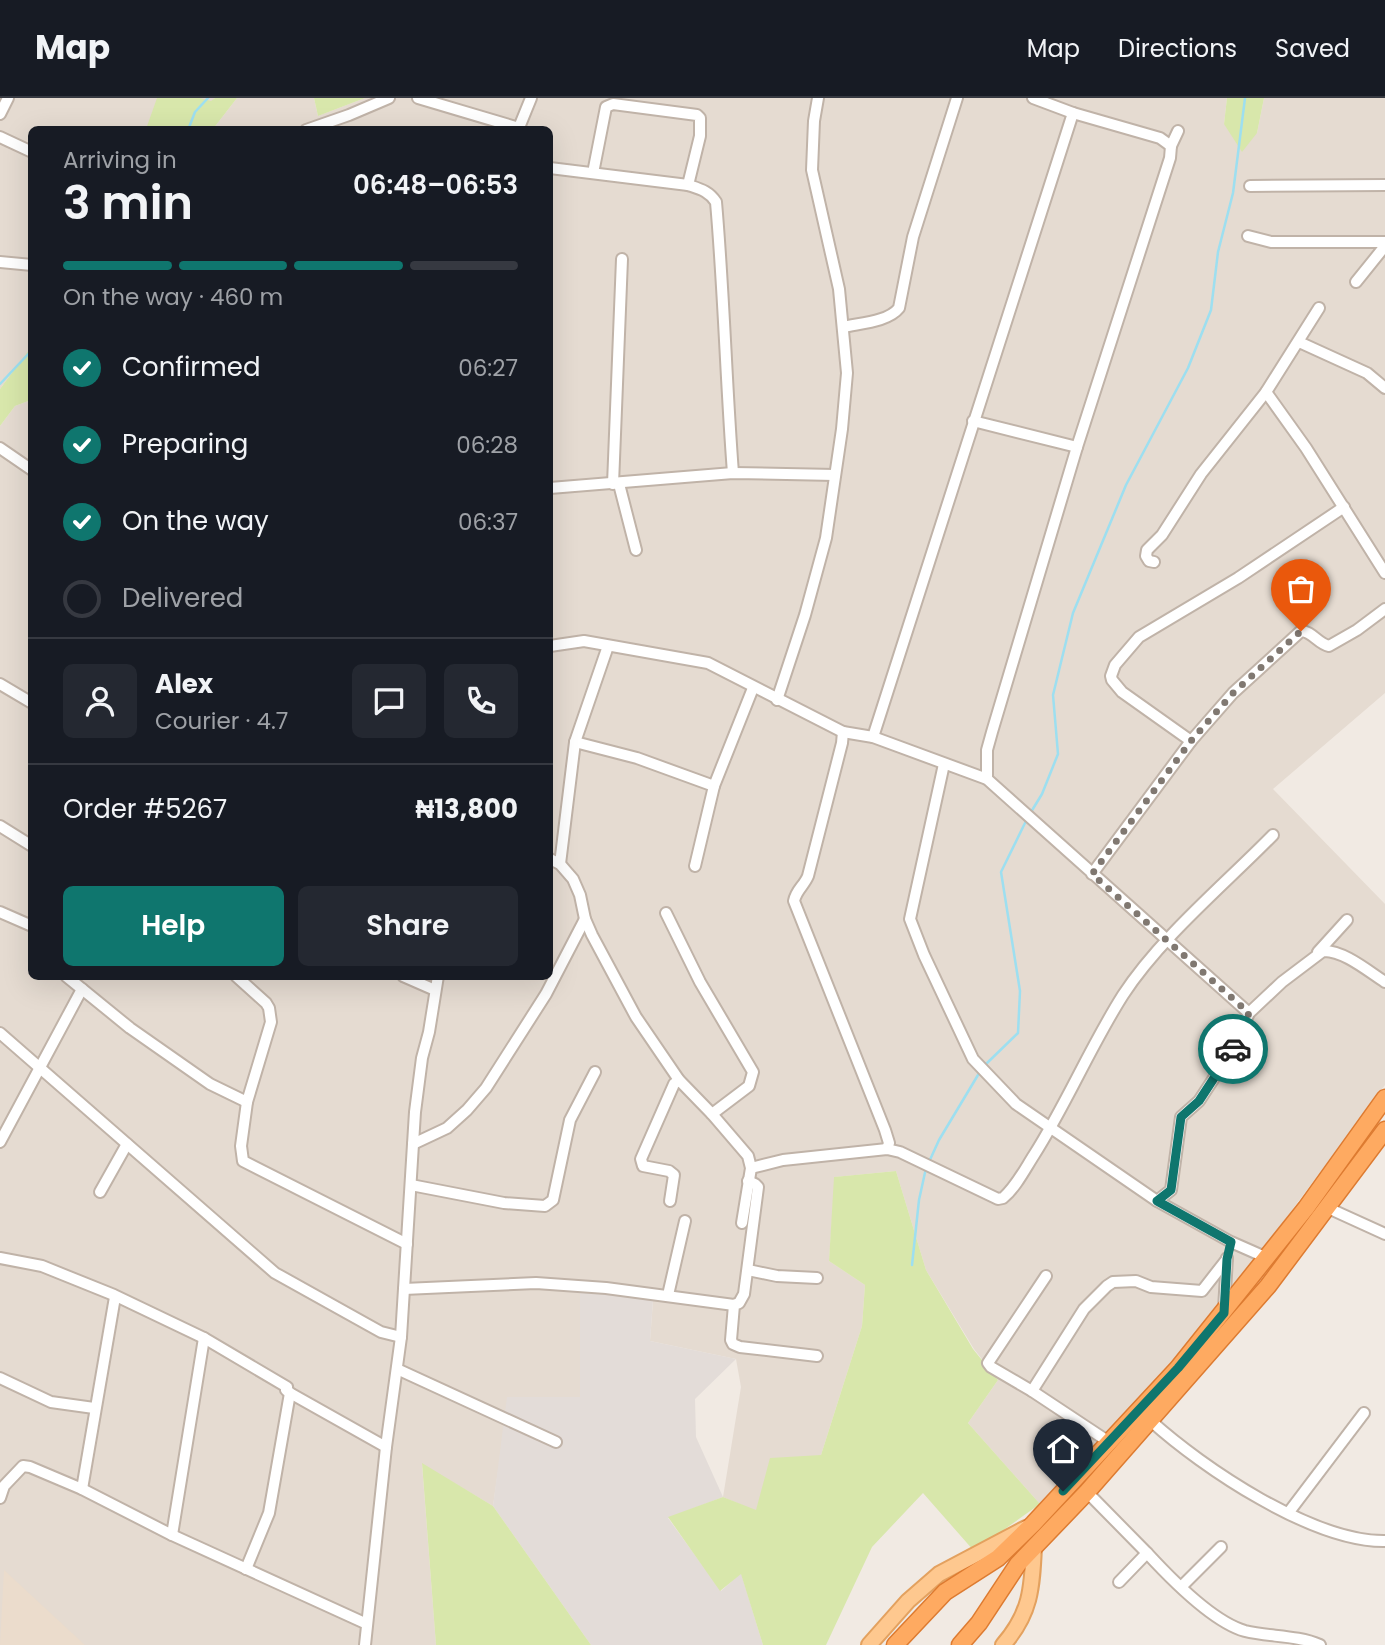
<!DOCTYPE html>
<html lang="en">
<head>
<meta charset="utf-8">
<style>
  :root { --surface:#171b24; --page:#242831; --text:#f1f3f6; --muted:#9ea1a6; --line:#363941; --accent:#0f766e }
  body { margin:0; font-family:Poppins,sans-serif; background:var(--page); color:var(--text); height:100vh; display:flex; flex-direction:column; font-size:26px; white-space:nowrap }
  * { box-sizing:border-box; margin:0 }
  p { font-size:23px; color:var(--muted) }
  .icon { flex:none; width:38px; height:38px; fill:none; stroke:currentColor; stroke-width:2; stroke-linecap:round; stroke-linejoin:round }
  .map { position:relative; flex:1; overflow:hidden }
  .side { position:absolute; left:28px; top:28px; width:525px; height:854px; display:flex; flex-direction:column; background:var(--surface); border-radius:10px; box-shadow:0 7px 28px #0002 }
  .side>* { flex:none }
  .pin { position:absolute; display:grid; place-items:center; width:60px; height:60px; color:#fff; margin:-72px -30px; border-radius:50% 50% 50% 0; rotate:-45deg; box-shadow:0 0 7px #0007 }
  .pin .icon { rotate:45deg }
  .courier { position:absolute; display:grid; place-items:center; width:70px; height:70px; margin:-35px; border:5px solid #0f766e; border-radius:50%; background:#fff; color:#222; box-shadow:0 2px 9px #0007 }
  .overview em { font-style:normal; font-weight:600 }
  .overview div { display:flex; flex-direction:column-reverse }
  .overview { display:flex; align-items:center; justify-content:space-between; height:119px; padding:0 35px }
  h1 { font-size:46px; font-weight:600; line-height:52px }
  .bar { display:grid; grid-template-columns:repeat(4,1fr); gap:10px 7px; align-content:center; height:84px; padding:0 35px }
  .bar i { height:9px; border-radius:5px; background:var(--line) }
  .bar .on { background:var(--accent) }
  .bar p { grid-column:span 4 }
  .line { display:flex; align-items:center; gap:18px; padding:0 35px; border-top:2px solid var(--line) }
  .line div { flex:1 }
  .round { display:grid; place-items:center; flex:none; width:74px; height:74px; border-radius:10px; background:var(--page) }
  ol { padding:0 35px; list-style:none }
  li { display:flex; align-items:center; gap:21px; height:77px }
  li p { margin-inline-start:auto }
  li .icon { padding:7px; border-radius:50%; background:var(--accent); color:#fff; stroke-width:4 }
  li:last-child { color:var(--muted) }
  li i { width:38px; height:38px; border:4px solid var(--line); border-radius:50% }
  .action { display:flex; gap:14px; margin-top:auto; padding:14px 35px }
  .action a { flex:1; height:80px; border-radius:10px; background:var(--accent); color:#fff; font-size:28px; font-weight:600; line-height:80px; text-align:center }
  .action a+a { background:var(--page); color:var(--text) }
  header { display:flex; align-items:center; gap:42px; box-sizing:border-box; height:98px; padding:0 35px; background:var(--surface); border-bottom:2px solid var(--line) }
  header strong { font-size:33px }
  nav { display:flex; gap:38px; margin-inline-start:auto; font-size:24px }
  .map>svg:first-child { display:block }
</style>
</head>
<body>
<header>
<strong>Map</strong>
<nav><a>Map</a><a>Directions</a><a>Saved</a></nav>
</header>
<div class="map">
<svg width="1385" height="1547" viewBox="0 0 1385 1547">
  <rect width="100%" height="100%" fill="#f1eae3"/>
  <g fill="#e5dbd1">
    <path d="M0,0H215L178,31L32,32L31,249L0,291Z"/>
    <path d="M237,0H314L318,18L365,0H1227L1224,26L1257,35L1264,0H1385V595L1273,691L1385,806V987L1114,1351L1040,1406L968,1325L998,1282L974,1251L926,1172L896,1073L835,1079L829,1163L865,1187L862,1228L821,1357L756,1413L723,1399L741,1289L736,1261L650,1243L653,1203L580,1193V1299L506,1318L493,1408L422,1366L436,1547H0V328L15,308L31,302L32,878H550V32L213,31Z"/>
  </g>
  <path fill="#e3dcd8" d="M580,1192L653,1202L650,1243L736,1261L695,1301L696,1339L723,1399L668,1420L721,1493L741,1475L763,1547H591L493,1408L507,1299H580Z"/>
  <path fill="#ebdccc" d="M4,1472L85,1547H0Z"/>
  <g fill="#d8e7ab">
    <path d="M157,0H200L211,3L215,0H237L213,31H146Z"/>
    <path d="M314,0H365L318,18Z"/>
    <path d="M1227,0H1264L1257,35L1242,54L1224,26Z"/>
    <path d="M31,249V302L15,308L0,328V291Z"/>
    <path d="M896,1073L926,1172L973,1251L998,1282L968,1325L1040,1406L974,1453L923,1395L872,1449L826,1547H763L741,1476L720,1493L668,1419L723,1399L756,1412L770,1360L821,1357L862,1228L865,1187L829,1163L834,1079Z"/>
    <path d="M422,1365L493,1408L591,1547H436Z"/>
  </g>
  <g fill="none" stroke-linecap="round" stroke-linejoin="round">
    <g stroke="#9ddff0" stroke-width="2.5">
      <path d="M188,32L195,14L208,0"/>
      <path d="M0,286L32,252"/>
      <path d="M1031,714L1042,696L1058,656L1053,597L1073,515L1126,387L1188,270L1211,212L1218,154L1233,95L1245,0"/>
      <path d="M985,967L1018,935L1020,893L1001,774L1026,723"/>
      <path d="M929,1064L939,1042L981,972"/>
      <path d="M912,1167L919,1102L926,1070"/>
    </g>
    <defs>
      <g id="minor">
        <path d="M418,0L519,30"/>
        <path d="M1033,0L1073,15L1160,40L1171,48"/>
        <path d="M0,16L8,0"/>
        <path d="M306,32L349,17L389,0"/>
        <path d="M518,32L531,0"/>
        <path d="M0,39L32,54"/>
        <path d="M550,70L688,87C700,91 709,93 716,104C724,195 726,285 733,375"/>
        <path d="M593,75L606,9L613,6L697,17L700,20V38L688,87"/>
        <path d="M1250,88L1385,87"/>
        <path d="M1248,138L1271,144H1385"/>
        <path d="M0,164L32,167"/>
        <path d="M1356,184L1385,148"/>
        <path d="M843,229C860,225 888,224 899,210L913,139L957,0"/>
        <path d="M1299,244L1367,275L1385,290"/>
        <path d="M1266,294L1306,350L1385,475"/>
        <path d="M973,323L1077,349"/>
        <path d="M0,350L32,372"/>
        <path d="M613,386L622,161"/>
        <path d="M619,386L636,452"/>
        <path d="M550,390L733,375L835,377"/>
        <path d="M1154,464L1149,463L1146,458L1147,452L1162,437L1201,376L1266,294L1319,210"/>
        <path d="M550,548L584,543L708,565L843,634L873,639L987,681L1249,915"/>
        <path d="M0,586L32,605"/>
        <path d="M777,602L805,517L826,440L842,331L847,275L839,191L812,72L814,23L818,0"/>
        <path d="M843,634L842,645L808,778C804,788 796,792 794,803L885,1032L889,1045L887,1051"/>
        <path d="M873,639L1073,15"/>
        <path d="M1191,643L1122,594L1112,582L1111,578L1115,567L1139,539L1238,480L1344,409"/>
        <path d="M575,644L637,660L714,688"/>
        <path d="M944,666L910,821L924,857L973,961L1016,1006L1157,1103L1231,1144L1265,1159"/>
        <path d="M987,681V652L992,634L1077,349L1170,60L1171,48L1178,33"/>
        <path d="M0,728L32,748"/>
        <path d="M550,761L560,766L573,781L580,797L585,821L592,837L636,919L679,982L712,1016L748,1058L751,1070L742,1125"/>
        <path d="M560,766L575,644L608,548"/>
        <path d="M695,768L714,688L753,590"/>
        <path d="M1092,776L1191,643L1233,595L1301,533C1312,533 1318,546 1329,548L1357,532L1385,511"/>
        <path d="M0,814L32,828"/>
        <path d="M666,815L700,884L753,974L749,988L712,1016"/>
        <path d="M1318,854L1347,822"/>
        <path d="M66,878L130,930L210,986L247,1004"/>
        <path d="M236,878L266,905L269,910L271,924L247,1004L241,1048L243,1063L407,1146"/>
        <path d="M403,878L435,892"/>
        <path d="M0,935L275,1175L363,1224L381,1234L401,1239"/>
        <path d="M0,1044L82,891"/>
        <path d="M413,1046L447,1030L467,1012L486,990L546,896L585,821"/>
        <path d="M751,1070L783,1062L887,1051L900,1054L998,1101L1003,1100C1016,1089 1025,1071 1034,1057C1067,1005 1090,949 1123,897C1161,839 1224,787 1273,737"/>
        <path d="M748,1083L755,1086L758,1089L744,1196L739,1205L734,1207L731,1242L733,1246L740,1249L817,1258"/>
        <path d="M411,1087L504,1105L545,1108L553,1102L570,1022L595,974"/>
        <path d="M100,1094L127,1046"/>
        <path d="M670,1103L674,1077L669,1073L643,1068L641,1061L674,986L679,982"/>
        <path d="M1157,1103L1171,1092L1181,1019L1199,1003L1214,980L1234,948L1249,915L1282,884L1323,853C1343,852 1368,873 1385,884"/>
        <path d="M1328,1110L1385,1136"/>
        <path d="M0,1160L42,1168L114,1197L204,1240L287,1289L286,1292L290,1295L386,1349"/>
        <path d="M748,1172L777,1178L817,1180"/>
        <path d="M1046,1178L988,1265L991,1269L1032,1293L1109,1344"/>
        <path d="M404,1191L536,1185L606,1190L734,1207"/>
        <path d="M668,1197L685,1123"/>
        <path d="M1224,1211L1227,1160"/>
        <path d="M397,1271L556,1344"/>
        <path d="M0,1280L51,1304L94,1310"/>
        <path d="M1032,1293L1084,1211L1107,1188L1113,1184L1136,1183L1151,1189L1202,1193L1227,1161"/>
        <path d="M1151,1323C1203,1370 1313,1444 1385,1443"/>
        <path d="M82,1391L115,1199"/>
        <path d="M1087,1394L1147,1455"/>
        <path d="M0,1400L4,1388L23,1368L30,1369L82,1391L172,1437L367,1526"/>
        <path d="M1289,1414L1364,1315"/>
        <path d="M172,1437L204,1240"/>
        <path d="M246,1471L269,1415L290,1295"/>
        <path d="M1119,1484L1147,1455C1170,1480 1213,1524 1245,1533C1269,1539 1297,1537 1320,1547"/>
        <path d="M1182,1488L1221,1449"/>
        <path d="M365,1547L386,1349L401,1239L415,1014L422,960L429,934L438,878"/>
      </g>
      <g id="major">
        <path d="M869,1547L908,1503L939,1476L1026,1430"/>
        <path d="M1003,1547C1031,1515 1032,1490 1034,1449"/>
      </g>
      <g id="highway">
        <path d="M895,1547L945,1494L998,1460L1033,1426L1178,1270L1306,1110L1385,1000"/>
        <path d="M960,1547L979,1525L1018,1466L1087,1394L1268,1188L1385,1032"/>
      </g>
    </defs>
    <use href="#minor" stroke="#c0b3a8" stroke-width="14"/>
    <use href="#major" stroke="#e3a15f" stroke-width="18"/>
    <use href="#highway" stroke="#dd7b31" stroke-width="19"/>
    <use href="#minor" stroke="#fff" stroke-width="10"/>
    <use href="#major" stroke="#fec88f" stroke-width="14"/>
    <use href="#highway" stroke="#feaa61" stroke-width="16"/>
  </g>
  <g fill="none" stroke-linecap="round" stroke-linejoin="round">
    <path stroke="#807871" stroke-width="7" stroke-dasharray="0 12.6" d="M1233,951L1249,915L1092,776L1191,643L1233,595L1301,533"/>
    <path stroke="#0f766e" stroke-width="9" d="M1063,1393L1178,1270L1224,1215L1227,1161L1231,1144L1157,1103L1171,1092L1181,1019L1199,1003L1233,951"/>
  </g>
</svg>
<div class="pin" style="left:1301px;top:533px;background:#ea580c"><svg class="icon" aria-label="bag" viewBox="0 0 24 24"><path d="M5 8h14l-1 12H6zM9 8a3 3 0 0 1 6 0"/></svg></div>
<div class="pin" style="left:1063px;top:1393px;background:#1f2937"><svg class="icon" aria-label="home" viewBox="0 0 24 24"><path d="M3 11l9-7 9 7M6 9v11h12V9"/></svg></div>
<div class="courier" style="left:1233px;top:951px"><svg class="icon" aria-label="car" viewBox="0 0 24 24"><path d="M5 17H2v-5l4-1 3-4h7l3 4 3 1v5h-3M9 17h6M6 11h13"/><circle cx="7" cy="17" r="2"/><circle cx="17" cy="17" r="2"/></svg></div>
<section class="side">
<div class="overview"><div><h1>3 min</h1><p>Arriving in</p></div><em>06:48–06:53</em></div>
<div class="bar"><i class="on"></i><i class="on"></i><i class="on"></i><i></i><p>On the way · 460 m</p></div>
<ol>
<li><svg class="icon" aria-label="check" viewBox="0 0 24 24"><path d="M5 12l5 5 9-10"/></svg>Confirmed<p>06:27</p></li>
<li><svg class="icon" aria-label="check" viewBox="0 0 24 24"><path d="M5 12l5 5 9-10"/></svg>Preparing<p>06:28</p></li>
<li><svg class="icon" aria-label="check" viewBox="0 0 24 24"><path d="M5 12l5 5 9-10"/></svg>On the way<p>06:37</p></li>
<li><i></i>Delivered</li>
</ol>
<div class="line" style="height:126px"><a class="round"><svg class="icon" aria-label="person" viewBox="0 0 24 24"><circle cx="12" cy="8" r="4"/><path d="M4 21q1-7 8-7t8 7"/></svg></a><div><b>Alex</b><p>Courier · 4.7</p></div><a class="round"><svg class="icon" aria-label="chat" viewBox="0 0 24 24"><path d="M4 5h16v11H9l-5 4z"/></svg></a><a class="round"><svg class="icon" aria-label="phone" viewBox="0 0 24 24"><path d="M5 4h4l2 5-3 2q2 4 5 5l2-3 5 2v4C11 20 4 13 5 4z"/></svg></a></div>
<div class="line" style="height:91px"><div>Order #5267</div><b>₦13,800</b></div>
<div class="action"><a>Help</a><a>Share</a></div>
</section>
</div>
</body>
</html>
